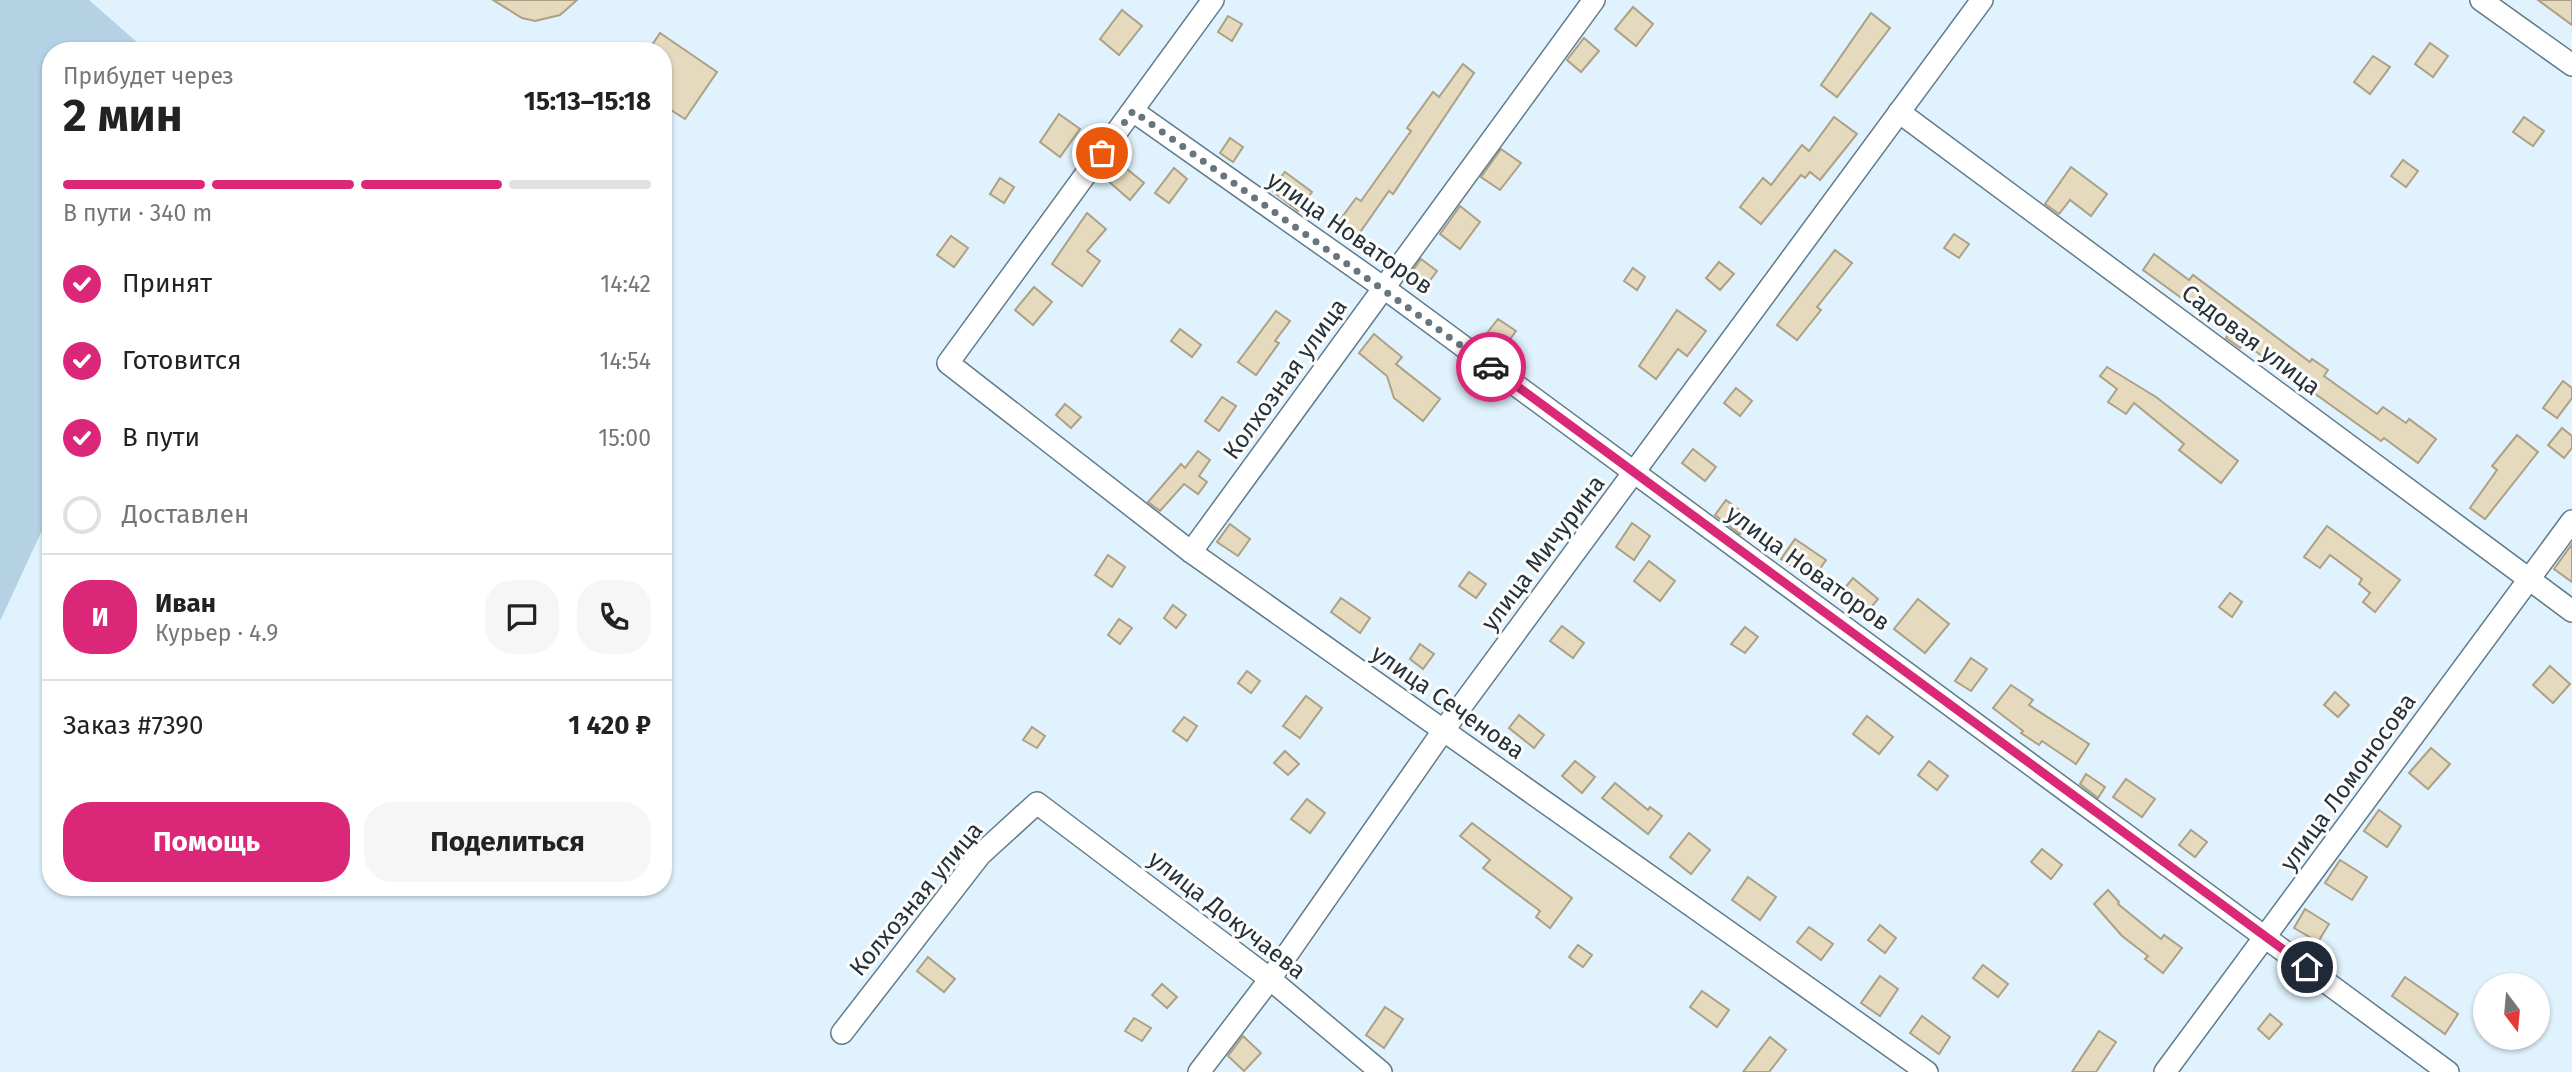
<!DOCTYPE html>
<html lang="ru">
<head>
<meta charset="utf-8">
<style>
  :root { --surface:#fff; --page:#f6f6f6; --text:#222; --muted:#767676; --line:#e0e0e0; --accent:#db2777 }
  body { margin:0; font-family:"Fira Sans",sans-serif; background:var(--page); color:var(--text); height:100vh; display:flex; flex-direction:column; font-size:26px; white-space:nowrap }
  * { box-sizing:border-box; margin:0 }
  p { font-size:23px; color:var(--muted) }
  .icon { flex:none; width:38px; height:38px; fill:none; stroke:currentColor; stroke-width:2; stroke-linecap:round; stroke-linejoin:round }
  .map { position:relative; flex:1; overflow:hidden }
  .panel { position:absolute; left:42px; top:42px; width:630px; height:854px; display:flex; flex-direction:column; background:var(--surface); border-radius:28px; box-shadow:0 2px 5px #0004 }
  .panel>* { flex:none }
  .needle { width:46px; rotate:164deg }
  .buttons { position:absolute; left:2473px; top:973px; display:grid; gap:14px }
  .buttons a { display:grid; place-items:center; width:77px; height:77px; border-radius:50%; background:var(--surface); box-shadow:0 2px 5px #0004; font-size:35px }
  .pin { position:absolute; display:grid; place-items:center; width:60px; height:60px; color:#fff; margin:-30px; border:4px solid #fff; border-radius:50%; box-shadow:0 2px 7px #0007 }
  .courier { position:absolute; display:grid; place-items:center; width:70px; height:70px; margin:-35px; border:5px solid #db2777; border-radius:50%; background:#fff; color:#222; box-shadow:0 2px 9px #0007 }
  .overview em { font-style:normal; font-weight:700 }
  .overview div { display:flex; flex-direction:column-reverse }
  .overview { display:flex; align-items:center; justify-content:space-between; height:119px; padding:0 21px }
  h1 { font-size:46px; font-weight:700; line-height:52px }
  .bar { display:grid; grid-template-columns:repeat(4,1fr); gap:10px 7px; align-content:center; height:84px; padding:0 21px }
  .bar i { height:9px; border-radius:5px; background:var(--line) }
  .bar .selected { background:var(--accent) }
  .bar p { grid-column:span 4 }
  .line { display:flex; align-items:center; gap:18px; padding:0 21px; border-top:2px solid var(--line) }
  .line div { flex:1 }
  .round { display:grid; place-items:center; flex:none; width:74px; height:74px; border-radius:28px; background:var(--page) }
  ol { padding:0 21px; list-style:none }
  li { display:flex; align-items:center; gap:21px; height:77px }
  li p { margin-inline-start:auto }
  li .icon { padding:7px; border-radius:50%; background:var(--accent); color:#fff; stroke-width:4 }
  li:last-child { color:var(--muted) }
  li i { width:38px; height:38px; border:4px solid var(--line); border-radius:50% }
  .button { display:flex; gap:14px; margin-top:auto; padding:14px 21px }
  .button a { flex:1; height:80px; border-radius:28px; background:var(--accent); color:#fff; font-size:28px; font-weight:700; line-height:80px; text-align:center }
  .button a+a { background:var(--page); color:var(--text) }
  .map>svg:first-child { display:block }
</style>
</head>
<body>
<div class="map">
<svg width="2572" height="1072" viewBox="0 0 2572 1072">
  <rect width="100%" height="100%" fill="#e0f2fd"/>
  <path fill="#b4d2e4" d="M0,0H89L147,51H51V511L0,621Z"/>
  <g fill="#e5dabd" stroke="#aca085" stroke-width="2">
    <path d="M493,0H577L560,15L535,21L522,18Z"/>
    <path d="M2538,0H2572V25Z"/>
    <path d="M1633,7L1653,24L1636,46L1615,29Z"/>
    <path d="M1122,10L1142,26L1119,55L1100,39Z"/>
    <path d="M1871,13L1890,28L1837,97L1821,85Z"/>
    <path d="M1228,16L1242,24L1232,41L1218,32Z"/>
    <path d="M660,33L717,72L685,119L663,105V51H648Z"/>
    <path d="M1584,38L1599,51L1581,72L1567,60Z"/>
    <path d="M2430,43L2448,56L2433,77L2415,64Z"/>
    <path d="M2373,56L2390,67L2370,94L2354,82Z"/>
    <path d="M1463,64L1474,73L1393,194L1389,191L1356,238L1337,224L1356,198L1361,201L1411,131L1407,128L1433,92L1439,97Z"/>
    <path d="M1059,114L1080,129L1060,157L1040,142Z"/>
    <path d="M1834,117L1857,134L1820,180L1810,172L1805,178L1801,175L1761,224L1740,207L1763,178L1771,185L1802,145L1809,151Z"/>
    <path d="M2524,117L2544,131L2533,146L2513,132Z"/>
    <path d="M1230,138L1243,147L1233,162L1220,153Z"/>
    <path d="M1501,149L1521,163L1500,190L1481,177Z"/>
    <path d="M2403,160L2418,171L2406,187L2391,176Z"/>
    <path d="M1121,164L1144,183L1130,200L1107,180Z"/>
    <path d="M2071,167L2107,194L2091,216L2070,200L2059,214L2045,204Z"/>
    <path d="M1174,168L1187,179L1169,203L1155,193Z"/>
    <path d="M1285,172L1312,192L1298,211L1271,190Z"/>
    <path d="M1000,178L1014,187L1004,203L990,194Z"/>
    <path d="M1460,206L1480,222L1460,249L1440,234Z"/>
    <path d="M1087,213L1106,229L1087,251L1100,261L1082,286L1052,264Z"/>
    <path d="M1954,234L1969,244L1959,258L1944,248Z"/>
    <path d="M951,236L968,248L954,267L937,255Z"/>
    <path d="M1835,250L1852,263L1817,307L1821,310L1797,340L1777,325Z"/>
    <path d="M2154,254L2189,280L2193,275L2310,362L2312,359L2328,370L2324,376L2377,414L2383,407L2406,423L2409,419L2436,439L2418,463L2384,438L2381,441L2244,343L2240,348L2226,338L2228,334L2217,324L2143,270Z"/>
    <path d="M1421,259L1437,271L1420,294L1406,280Z"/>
    <path d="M1719,262L1734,274L1720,290L1706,278Z"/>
    <path d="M1633,268L1645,277L1637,290L1624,281Z"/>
    <path d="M1034,287L1052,302L1033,325L1015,310Z"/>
    <path d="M1677,310L1706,331L1687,356L1678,349L1656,379L1639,366Z"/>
    <path d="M1276,311L1290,321L1275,341L1279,343L1256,375L1238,362Z"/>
    <path d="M1498,319L1516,331L1505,346L1487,333Z"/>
    <path d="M1180,329L1201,345L1192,357L1171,341Z"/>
    <path d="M1374,334L1402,357L1396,364L1440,399L1423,421L1394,398L1387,376L1359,353Z"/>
    <path d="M2107,367L2156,397L2238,461L2221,483L2179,450L2184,444L2134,403L2126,414L2108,402L2117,389L2100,376Z"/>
    <path d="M2563,381L2572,388V398L2557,418L2543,408Z"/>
    <path d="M1736,388L1752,401L1740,416L1724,403Z"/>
    <path d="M1222,397L1236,406L1219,431L1205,421Z"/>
    <path d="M1065,404L1081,417L1071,428L1056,415Z"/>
    <path d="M2562,428L2572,436V448L2564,458L2548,445Z"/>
    <path d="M2517,435L2538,452L2485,519L2470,508L2497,470L2492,466Z"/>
    <path d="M1693,449L1716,467L1705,481L1682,463Z"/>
    <path d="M1198,451L1210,460L1199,476L1207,482L1198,494L1184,484L1160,511L1148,502L1181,464L1185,468Z"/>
    <path d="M1726,500L1751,519L1740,534L1715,515Z"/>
    <path d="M1632,523L1650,536L1634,560L1616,547Z"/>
    <path d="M1230,524L1250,539L1238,556L1217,542Z"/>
    <path d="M2327,526L2400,580L2375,612L2363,602L2370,593L2359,584L2362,579L2330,555L2320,568L2304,557Z"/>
    <path d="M1795,539L1826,560L1812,580L1781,559Z"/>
    <path d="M2572,544V582L2554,569Z"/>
    <path d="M1108,555L1125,567L1112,587L1095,575Z"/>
    <path d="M1649,561L1675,581L1660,601L1634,581Z"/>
    <path d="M1469,572L1486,584L1476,598L1459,586Z"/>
    <path d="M1853,578L1878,599L1864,616L1839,595Z"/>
    <path d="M2230,593L2242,602L2232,617L2219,607Z"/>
    <path d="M1341,598L1370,618L1360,633L1331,612Z"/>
    <path d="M1918,599L1949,624L1925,653L1894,629Z"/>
    <path d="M1173,605L1186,615L1176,628L1164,618Z"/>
    <path d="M1119,619L1132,628L1120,644L1108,635Z"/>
    <path d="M1562,626L1584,643L1573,658L1550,641Z"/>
    <path d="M1745,627L1758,637L1745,653L1731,644Z"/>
    <path d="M1420,644L1434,654L1423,669L1410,659Z"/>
    <path d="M1971,658L1987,669L1971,691L1955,681Z"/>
    <path d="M2550,666L2570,684L2553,703L2533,685Z"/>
    <path d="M1247,671L1260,681L1251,693L1238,683Z"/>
    <path d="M2011,685L2033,700L2029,705L2089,744L2076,764L2042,741L2039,745L2021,733L2023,731L1993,708Z"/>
    <path d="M2335,692L2349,705L2338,717L2324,705Z"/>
    <path d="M1306,696L1322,708L1300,738L1283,726Z"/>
    <path d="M1519,715L1544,735L1534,748L1509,728Z"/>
    <path d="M1867,716L1893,737L1879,754L1853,734Z"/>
    <path d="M1184,717L1197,726L1187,741L1173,731Z"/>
    <path d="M1032,727L1045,736L1037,748L1023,740Z"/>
    <path d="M2431,748L2450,764L2428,789L2409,773Z"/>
    <path d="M1285,751L1299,764L1288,775L1274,763Z"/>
    <path d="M1575,761L1595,777L1582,793L1562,776Z"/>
    <path d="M1929,761L1948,776L1937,790L1918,775Z"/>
    <path d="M2086,774L2105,787L2098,798L2080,784Z"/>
    <path d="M2126,779L2155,799L2142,817L2113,797Z"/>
    <path d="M1615,783L1648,810L1650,807L1662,816L1648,834L1602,798Z"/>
    <path d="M1307,799L1325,813L1310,833L1291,819Z"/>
    <path d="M2379,810L2401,826L2387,847L2364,831Z"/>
    <path d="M1472,823L1572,898L1550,928L1536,917L1540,911L1483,868L1490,860L1460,836Z"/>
    <path d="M2191,830L2207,842L2195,857L2179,845Z"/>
    <path d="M1689,833L1710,850L1691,874L1670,857Z"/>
    <path d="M2042,849L2062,865L2051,879L2031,862Z"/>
    <path d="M2340,860L2367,877L2352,900L2325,883Z"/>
    <path d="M1748,877L1776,897L1760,920L1732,900Z"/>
    <path d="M2108,890L2119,902L2118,904L2161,939L2164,935L2182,948L2163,973L2145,959L2148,956L2122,936L2094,904Z"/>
    <path d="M2305,909L2329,924L2318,942L2294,928Z"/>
    <path d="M1880,925L1896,938L1885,953L1868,940Z"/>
    <path d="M1809,927L1833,944L1821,960L1797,942Z"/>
    <path d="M1578,945L1592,955L1583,967L1569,957Z"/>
    <path d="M928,957L955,979L944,992L917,971Z"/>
    <path d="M1983,965L2008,984L1998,997L1973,978Z"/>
    <path d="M1880,976L1898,989L1880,1016L1861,1003Z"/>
    <path d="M2405,977L2458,1014L2445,1034L2392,996Z"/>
    <path d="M1162,984L1177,997L1167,1008L1152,995Z"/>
    <path d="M1702,991L1729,1010L1717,1027L1690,1007Z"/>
    <path d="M1385,1007L1403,1019L1384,1048L1366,1035Z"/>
    <path d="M2270,1014L2282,1024L2269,1039L2258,1029Z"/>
    <path d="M1922,1016L1950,1037L1939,1054L1910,1033Z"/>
    <path d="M1134,1018L1151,1028L1142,1041L1125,1031Z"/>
    <path d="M2099,1031L2116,1042L2096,1072H2072Z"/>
    <path d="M1243,1036L1261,1053L1244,1071L1228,1056Z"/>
    <path d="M1770,1037L1786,1050L1769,1072H1743Z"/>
  </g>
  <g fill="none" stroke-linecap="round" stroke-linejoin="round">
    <defs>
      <g id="minor">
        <path d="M1213,0L948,363L1191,552L1927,1072"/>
        <path d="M2481,0L2572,65"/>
        <path d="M1133,111L1384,288L2448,1072"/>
        <path d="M1899,112L2572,611"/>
        <path d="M1191,552L1594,0"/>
        <path d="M842,1033L980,855L1037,803L1270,979L1381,1072"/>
        <path d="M1199,1072L1270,979L1443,731L1982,0"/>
        <path d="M2165,1072L2572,521"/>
      </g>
    </defs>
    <use href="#minor" stroke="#607b8b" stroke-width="24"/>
    <use href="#minor" stroke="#fff" stroke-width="21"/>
  </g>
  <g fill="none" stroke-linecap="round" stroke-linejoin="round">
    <path stroke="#67757e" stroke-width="7" stroke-dasharray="0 12.6" d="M1102,153L1133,111L1491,367"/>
    <path stroke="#db2777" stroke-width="9" d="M1491,367L2307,967"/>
  </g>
  <g text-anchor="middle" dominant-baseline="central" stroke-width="6" stroke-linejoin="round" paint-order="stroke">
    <g font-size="24" fill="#263239" stroke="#fcfcfc">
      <text transform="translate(1350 233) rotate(35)">улица Новаторов</text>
      <text transform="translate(2251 340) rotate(37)">Садовая улица</text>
      <text transform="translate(1285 379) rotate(-54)">Колхозная улица</text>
      <text transform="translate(1543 553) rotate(-53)">улица Мичурина</text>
      <text transform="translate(1808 568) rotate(36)">улица Новаторов</text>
      <text transform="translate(1448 702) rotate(35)">улица Сеченова</text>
      <text transform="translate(2348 782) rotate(-54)">улица Ломоносова</text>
      <text transform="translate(916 899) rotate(-50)">Колхозная улица</text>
      <text transform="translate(1227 915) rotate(38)">улица Докучаева</text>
    </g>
  </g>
</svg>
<div class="buttons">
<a><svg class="needle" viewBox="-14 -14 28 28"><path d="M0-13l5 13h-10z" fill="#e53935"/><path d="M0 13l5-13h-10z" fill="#767676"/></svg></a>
</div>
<div class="pin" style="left:1102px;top:153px;background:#ea580c"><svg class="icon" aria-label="bag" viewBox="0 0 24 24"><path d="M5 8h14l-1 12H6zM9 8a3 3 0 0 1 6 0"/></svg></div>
<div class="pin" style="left:2307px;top:967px;background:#1f2937"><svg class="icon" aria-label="home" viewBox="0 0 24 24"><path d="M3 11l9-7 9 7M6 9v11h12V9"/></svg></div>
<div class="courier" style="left:1491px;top:367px"><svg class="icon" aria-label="car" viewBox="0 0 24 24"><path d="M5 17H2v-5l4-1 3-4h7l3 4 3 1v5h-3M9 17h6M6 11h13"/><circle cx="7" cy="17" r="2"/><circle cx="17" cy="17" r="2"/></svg></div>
<section class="panel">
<div class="overview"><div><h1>2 мин</h1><p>Прибудет через</p></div><em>15:13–15:18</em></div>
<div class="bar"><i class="selected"></i><i class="selected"></i><i class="selected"></i><i></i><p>В пути · 340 m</p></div>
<ol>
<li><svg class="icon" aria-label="check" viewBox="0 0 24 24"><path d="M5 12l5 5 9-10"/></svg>Принят<p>14:42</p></li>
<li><svg class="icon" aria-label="check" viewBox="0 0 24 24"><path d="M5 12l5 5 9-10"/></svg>Готовится<p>14:54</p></li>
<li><svg class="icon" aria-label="check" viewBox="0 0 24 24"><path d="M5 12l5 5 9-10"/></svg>В пути<p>15:00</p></li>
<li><i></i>Доставлен</li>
</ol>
<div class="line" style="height:126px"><b class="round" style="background:var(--accent);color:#fff">И</b><div><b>Иван</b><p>Курьер · 4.9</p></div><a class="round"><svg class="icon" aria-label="chat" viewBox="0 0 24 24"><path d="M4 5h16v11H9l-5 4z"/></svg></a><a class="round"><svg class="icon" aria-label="phone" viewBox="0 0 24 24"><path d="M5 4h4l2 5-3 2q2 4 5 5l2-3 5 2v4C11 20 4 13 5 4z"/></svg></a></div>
<div class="line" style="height:91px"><div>Заказ #7390</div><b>1 420 ₽</b></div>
<div class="button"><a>Помощь</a><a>Поделиться</a></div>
</section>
</div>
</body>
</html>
